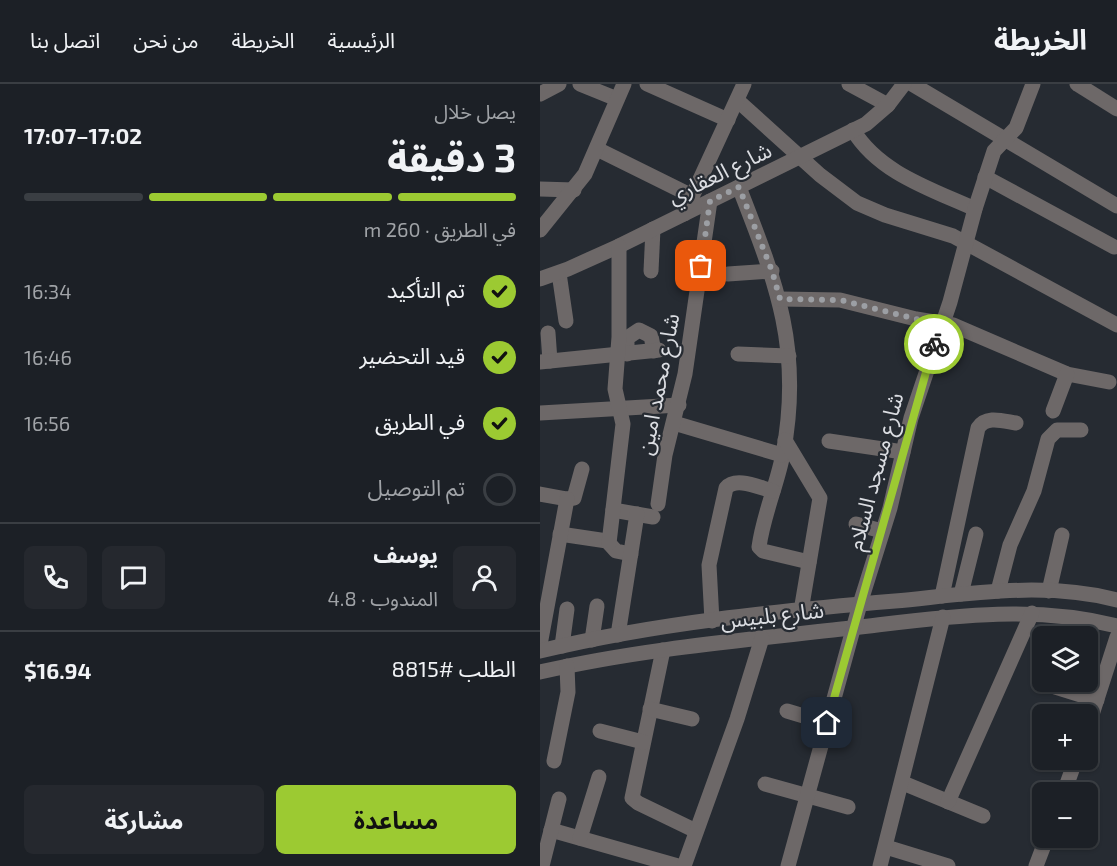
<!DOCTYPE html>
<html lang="ar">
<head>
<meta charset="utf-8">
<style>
  :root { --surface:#1c2026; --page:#25282e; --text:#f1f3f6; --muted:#a0a3a7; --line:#3a3e43; --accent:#9cca32 }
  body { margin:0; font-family:"Exo 2","Noto Sans Arabic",sans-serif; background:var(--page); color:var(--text); direction:rtl; height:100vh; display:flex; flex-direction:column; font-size:22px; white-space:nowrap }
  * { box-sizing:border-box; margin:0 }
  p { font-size:20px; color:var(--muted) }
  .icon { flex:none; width:33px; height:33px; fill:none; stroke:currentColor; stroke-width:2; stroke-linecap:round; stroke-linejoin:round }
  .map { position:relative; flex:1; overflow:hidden; direction:ltr }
  .side { display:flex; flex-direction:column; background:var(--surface); width:540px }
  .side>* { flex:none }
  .controls { position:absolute; left:492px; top:542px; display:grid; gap:12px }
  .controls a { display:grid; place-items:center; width:66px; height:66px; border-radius:9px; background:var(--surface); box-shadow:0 2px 4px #0004,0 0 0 2px var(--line); font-size:30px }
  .pin { position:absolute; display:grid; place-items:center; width:51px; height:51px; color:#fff; margin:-26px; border-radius:12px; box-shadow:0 3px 9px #0006 }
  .courier { position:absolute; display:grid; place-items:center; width:60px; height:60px; margin:-30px; border:4px solid #9cca32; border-radius:50%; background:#fff; color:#222; box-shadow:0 2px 8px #0007 }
  .summary em { font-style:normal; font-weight:700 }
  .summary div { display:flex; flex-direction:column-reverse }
  .summary { display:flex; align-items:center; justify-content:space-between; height:102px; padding:0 24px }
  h1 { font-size:39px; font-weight:700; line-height:45px }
  .bar { display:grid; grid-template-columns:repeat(4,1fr); gap:9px 6px; align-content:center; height:72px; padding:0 24px }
  .bar i { height:8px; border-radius:4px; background:var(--line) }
  .bar .selected { background:var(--accent) }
  .bar p { grid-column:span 4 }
  .line { display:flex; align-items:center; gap:15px; padding:0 24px; border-top:2px solid var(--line) }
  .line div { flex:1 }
  .round { display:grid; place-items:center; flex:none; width:63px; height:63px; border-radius:9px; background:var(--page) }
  ol { padding:0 24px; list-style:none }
  li { display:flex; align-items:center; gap:18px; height:66px }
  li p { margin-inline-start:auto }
  li .icon { padding:6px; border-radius:50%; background:var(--accent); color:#111; stroke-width:4 }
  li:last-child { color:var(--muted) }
  li i { width:33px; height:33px; border:3px solid var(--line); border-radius:50% }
  .primary-button { display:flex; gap:12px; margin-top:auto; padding:12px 24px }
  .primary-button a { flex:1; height:69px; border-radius:9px; background:var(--accent); color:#111; font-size:24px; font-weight:700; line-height:69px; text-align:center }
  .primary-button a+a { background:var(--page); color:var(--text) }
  header { display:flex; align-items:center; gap:36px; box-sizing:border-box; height:84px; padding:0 30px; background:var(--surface); border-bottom:2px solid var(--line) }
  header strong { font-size:28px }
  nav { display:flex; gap:33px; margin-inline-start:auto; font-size:21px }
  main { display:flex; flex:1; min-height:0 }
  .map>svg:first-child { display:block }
</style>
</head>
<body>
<header>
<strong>الخريطة</strong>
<nav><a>الرئيسية</a><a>الخريطة</a><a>من نحن</a><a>اتصل بنا</a></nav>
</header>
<main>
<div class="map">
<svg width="577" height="782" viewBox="0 0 577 782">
  <rect width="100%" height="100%" fill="#262b32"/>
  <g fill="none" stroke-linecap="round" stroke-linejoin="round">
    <g stroke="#6d6868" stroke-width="15">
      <path d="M40,0L77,15"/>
      <path d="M107,0L188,36"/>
      <path d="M309,0L348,21"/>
      <path d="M372,0L577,122"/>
      <path d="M537,0L577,25"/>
      <path d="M0,10L19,0"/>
      <path d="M197,16L280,91L317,119L345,131L413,152L577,241"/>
      <path d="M313,46C339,89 391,105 435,125"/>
      <path d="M57,65L152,112"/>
      <path d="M445,93L574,163"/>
      <path d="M199,103C236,198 263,265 243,370C237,401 223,432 219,463L223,467L269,478"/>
      <path d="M0,105L34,106"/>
      <path d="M144,130L204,0"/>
      <path d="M0,146L45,90L84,0"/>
      <path d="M111,187L113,145"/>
      <path d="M19,189L26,237"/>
      <path d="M188,190L232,187"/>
      <path d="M0,195L28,185L79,162L326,40L348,21L364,0"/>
      <path d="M240,215L300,216L376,235L413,241L527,290L569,298"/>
      <path d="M8,249L10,277"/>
      <path d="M87,270V254L99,246L111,252L114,267"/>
      <path d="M198,270L249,272"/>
      <path d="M0,278L119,266"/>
      <path d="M513,327L527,290"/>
      <path d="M0,329L139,321"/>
      <path d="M134,339L242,371"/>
      <path d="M245,356L280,414L261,527"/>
      <path d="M289,357L363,368"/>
      <path d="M0,410L27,415L34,414L42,385"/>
      <path d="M118,420L125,371L145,290L170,117"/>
      <path d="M73,426L113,433"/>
      <path d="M316,440L342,447"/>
      <path d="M20,450L67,457L76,467L91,470"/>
      <path d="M69,459L83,340L75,305L79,253V162"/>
      <path d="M458,507L470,461L494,407L508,355L517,346H541"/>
      <path d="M509,507L522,451"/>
      <path d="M421,510L436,450"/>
      <path d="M402,512L438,344C446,331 463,337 476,339"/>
      <path d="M172,537L169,481L186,404C196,392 220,404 233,407"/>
      <path d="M78,551L97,430"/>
      <path d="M52,556L57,522"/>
      <path d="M0,561L27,415"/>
      <path d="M22,562L27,525"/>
      <path d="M123,566L92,714L98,719L156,747"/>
      <path d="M0,567C116,539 237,527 355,517C429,510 504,497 577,516"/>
      <path d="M0,588C96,566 195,557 293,546C388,536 482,518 577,542"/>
      <path d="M509,601L557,616"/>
      <path d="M110,625L152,635"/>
      <path d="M247,627L287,639"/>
      <path d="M548,643L577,553"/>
      <path d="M60,647L103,658"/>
      <path d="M14,677L28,608L27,582"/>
      <path d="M363,699L443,732"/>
      <path d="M225,700L308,723"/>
      <path d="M524,708L536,675"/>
      <path d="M408,718L492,529"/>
      <path d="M11,746L138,782"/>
      <path d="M40,754L59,693"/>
      <path d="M346,763L408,782"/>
      <path d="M2,782L19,715"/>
      <path d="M144,782L197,635L222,554"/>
      <path d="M248,782L320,520L350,424L371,334L410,218L435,125L454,67L476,44L493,0"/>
      <path d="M340,782L403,533"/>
      <path d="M496,782L507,753"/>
    </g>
  </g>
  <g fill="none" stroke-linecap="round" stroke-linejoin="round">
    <path stroke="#9c9fa4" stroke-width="6" stroke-dasharray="0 10.8" d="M161,182L170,117L199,103L232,187L240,215L300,216L376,235L402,239L394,260"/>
    <path stroke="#9cca32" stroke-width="8" d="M287,639L394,260"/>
  </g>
  <g text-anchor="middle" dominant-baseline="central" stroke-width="4.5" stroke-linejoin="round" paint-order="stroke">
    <g font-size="22" fill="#dbdde2" stroke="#262b32">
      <text transform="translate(179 88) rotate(-26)">شارع العقاري</text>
      <text transform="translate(117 300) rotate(-79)">شارع محمد امين</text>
      <text transform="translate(334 387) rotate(-75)">شارع مسجد السلام</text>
      <text transform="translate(232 530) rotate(-6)">شارع بلبيس</text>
    </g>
  </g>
</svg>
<div class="controls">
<a><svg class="icon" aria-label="layers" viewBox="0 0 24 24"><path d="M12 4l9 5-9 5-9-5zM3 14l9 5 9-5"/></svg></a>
<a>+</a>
<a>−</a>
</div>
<div class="pin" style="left:161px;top:182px;background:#ea580c"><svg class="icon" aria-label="bag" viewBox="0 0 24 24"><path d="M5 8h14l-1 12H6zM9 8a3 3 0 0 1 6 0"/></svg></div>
<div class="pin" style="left:287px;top:639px;background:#1f2937"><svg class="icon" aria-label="home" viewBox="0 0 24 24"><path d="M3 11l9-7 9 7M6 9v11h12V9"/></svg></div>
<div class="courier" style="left:394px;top:260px"><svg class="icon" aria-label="bike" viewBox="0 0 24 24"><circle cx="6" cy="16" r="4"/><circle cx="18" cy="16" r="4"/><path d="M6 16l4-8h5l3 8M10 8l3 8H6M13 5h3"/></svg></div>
</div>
<section class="side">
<div class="summary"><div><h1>3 دقيقة</h1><p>يصل خلال</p></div><em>17:02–17:07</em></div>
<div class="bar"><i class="selected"></i><i class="selected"></i><i class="selected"></i><i></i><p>في الطريق · 260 m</p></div>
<ol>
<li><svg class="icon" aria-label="check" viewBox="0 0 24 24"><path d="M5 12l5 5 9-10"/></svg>تم التأكيد<p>16:34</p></li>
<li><svg class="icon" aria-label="check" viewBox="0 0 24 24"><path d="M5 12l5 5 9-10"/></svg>قيد التحضير<p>16:46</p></li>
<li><svg class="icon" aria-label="check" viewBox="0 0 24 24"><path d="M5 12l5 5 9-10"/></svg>في الطريق<p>16:56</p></li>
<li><i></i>تم التوصيل</li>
</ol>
<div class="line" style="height:108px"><a class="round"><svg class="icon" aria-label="person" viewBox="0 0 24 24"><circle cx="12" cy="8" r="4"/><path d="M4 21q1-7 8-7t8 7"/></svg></a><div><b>يوسف</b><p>المندوب · 4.8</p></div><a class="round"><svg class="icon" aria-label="chat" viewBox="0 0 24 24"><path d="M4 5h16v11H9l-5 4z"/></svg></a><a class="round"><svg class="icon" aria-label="phone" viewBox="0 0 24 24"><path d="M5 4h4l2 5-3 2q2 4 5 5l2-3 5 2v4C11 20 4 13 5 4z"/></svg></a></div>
<div class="line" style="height:78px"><div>الطلب #8815</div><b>$16.94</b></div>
<div class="primary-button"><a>مساعدة</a><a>مشاركة</a></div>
</section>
</main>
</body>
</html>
